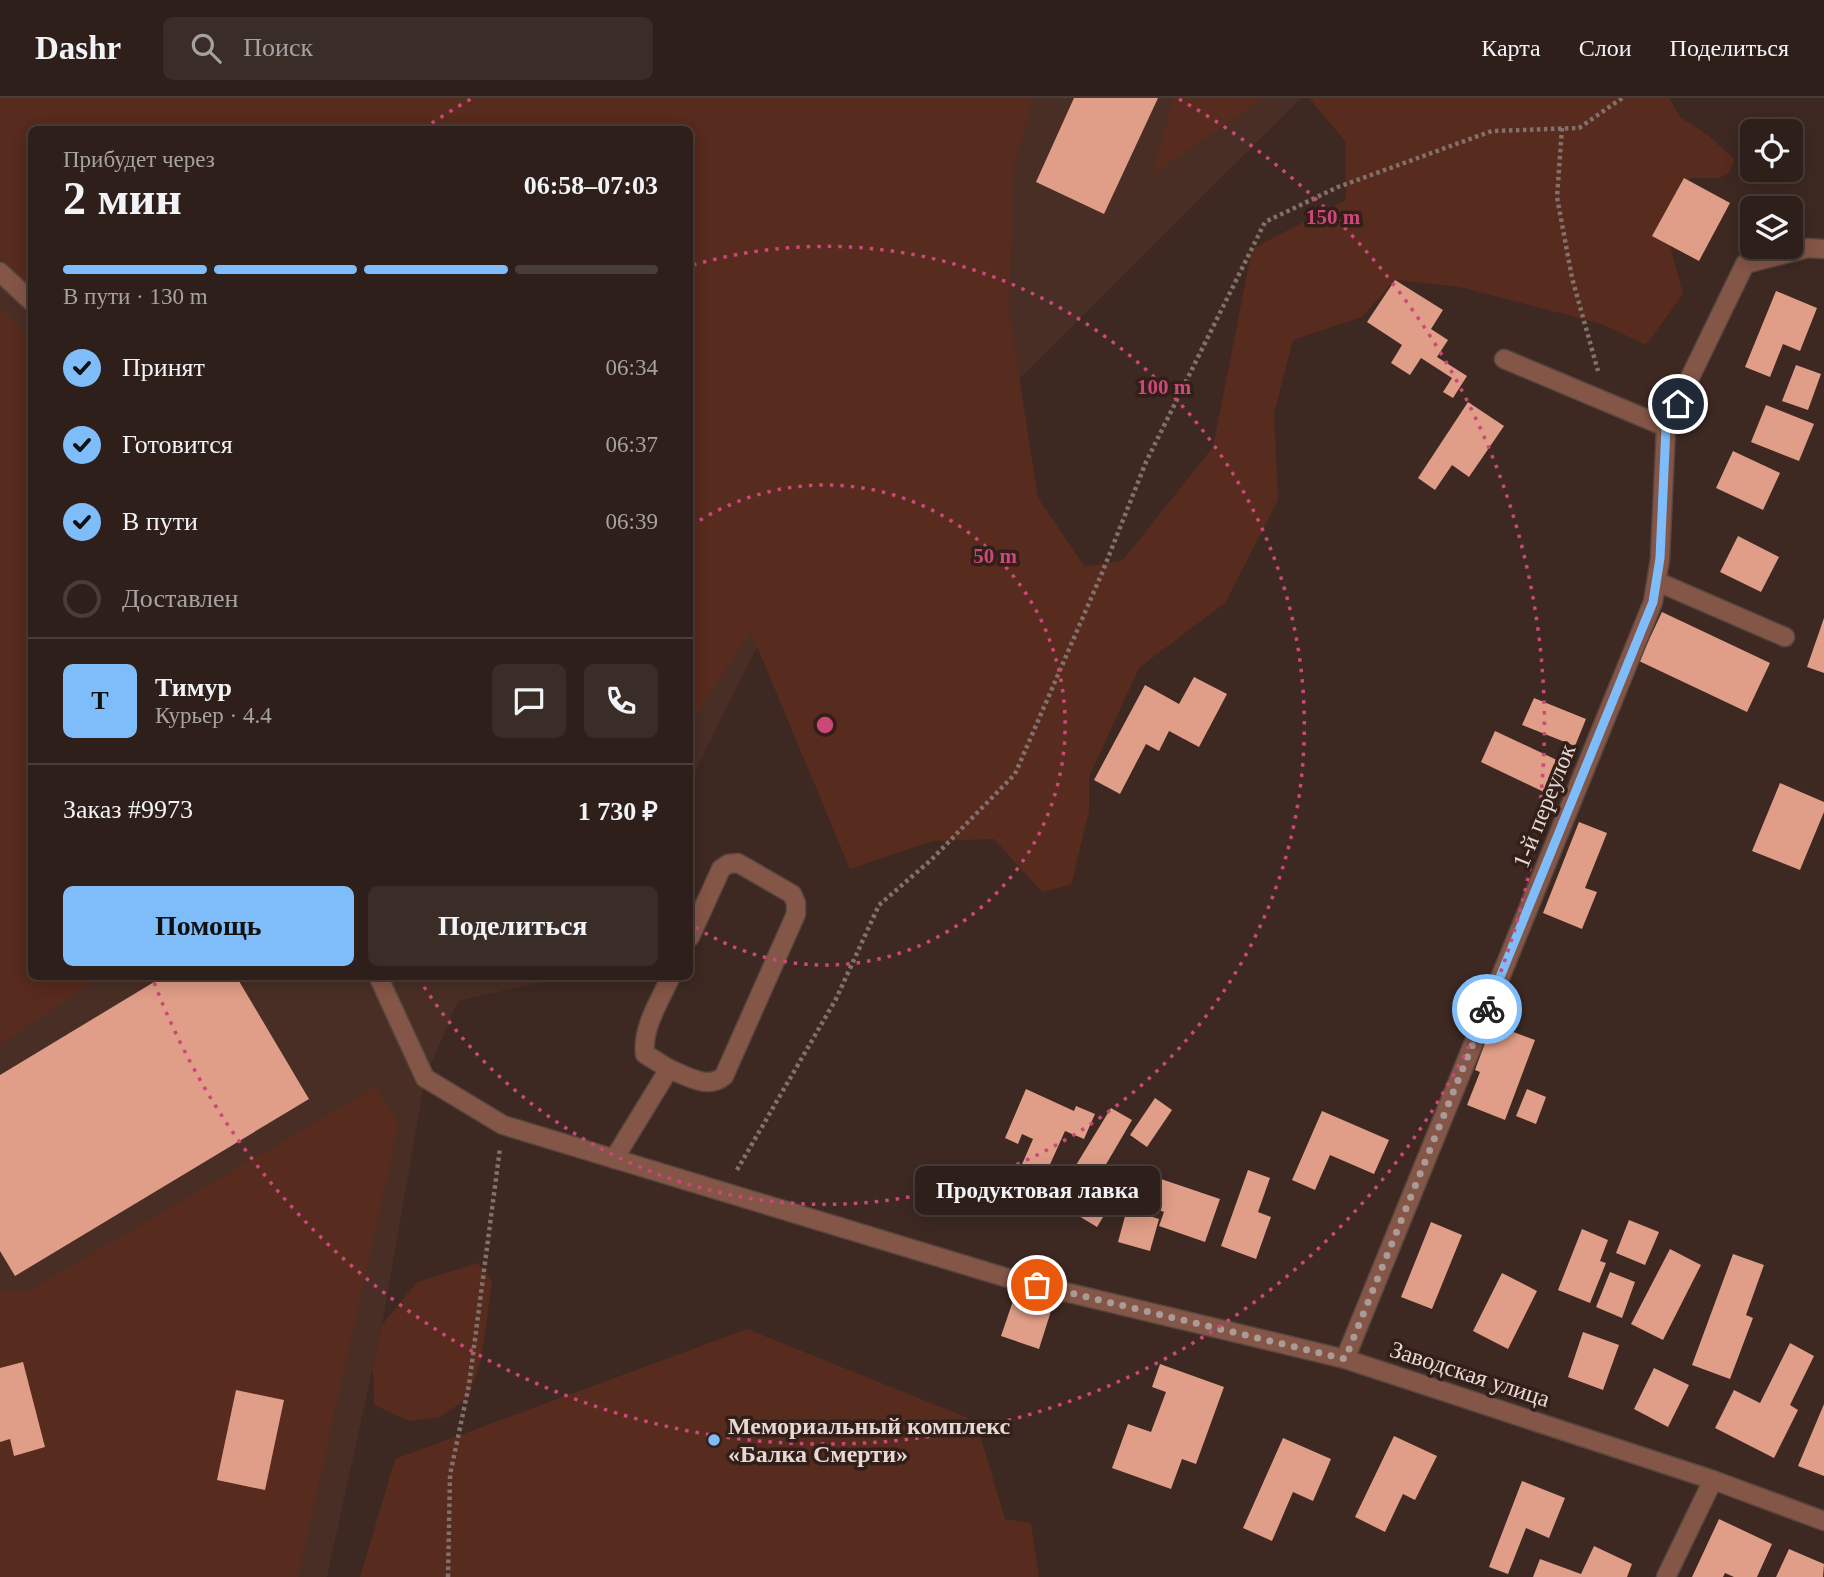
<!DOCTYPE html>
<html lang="ru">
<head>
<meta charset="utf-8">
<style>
  :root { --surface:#2e1f1a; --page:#3a2c27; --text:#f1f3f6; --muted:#a7a2a2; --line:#493d39; --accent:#7fbdfa }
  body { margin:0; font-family:"Times New Roman",serif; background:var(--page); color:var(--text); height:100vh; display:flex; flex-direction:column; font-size:26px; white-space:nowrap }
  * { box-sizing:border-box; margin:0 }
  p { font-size:23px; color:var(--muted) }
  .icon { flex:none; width:38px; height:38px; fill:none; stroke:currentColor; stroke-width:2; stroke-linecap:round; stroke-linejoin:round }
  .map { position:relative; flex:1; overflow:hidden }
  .side { position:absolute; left:28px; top:28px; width:665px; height:854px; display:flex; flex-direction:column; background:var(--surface); border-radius:10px; box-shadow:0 4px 18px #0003,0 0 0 2px var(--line) }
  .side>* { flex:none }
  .fabs { position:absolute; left:1740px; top:21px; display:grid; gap:14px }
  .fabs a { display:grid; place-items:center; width:63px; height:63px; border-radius:10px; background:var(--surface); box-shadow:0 4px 18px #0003,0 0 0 2px var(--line); font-size:35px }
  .pin { position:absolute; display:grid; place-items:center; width:60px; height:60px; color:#fff; margin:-30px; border:4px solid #fff; border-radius:50%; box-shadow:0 2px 7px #0007 }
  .courier { position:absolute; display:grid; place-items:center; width:70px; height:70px; margin:-35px; border:5px solid #7fbdfa; border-radius:50%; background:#fff; color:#222; box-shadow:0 2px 9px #0007 }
  .bubble { position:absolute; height:49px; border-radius:10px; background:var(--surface); box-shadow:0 4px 18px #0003,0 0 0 2px var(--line); font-size:23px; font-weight:700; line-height:49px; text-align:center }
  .headline em { font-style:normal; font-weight:700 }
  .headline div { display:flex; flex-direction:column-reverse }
  .headline { display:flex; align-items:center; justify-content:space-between; height:119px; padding:0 35px }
  h1 { font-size:46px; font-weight:700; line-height:52px }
  .bar { display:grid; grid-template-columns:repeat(4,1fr); gap:10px 7px; align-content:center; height:84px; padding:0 35px }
  .bar i { height:9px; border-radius:5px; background:var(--line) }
  .bar .current { background:var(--accent) }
  .bar p { grid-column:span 4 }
  .line { display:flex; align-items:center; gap:18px; padding:0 35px; border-top:2px solid var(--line) }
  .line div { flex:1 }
  .round { display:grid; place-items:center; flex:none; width:74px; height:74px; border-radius:10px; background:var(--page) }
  ol { padding:0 35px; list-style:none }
  li { display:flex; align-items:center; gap:21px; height:77px }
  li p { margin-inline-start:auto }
  li .icon { padding:7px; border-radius:50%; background:var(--accent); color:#111; stroke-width:4 }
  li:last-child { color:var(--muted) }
  li i { width:38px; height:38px; border:4px solid var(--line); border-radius:50% }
  .cta { display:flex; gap:14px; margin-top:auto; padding:14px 35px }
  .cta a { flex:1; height:80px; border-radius:10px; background:var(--accent); color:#111; font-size:28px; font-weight:700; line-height:80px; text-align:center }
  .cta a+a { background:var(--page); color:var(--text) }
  header { display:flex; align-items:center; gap:42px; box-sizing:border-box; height:98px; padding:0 35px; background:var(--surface); border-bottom:2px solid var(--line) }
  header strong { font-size:33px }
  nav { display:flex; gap:38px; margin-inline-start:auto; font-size:24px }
  .search { width:490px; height:63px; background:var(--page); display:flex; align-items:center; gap:18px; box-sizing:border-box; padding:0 24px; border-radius:10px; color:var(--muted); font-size:26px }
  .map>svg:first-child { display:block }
</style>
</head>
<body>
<header>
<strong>Dashr</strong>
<div class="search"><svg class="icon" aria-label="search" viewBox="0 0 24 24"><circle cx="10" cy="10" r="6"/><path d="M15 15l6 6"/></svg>Поиск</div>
<nav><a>Карта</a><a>Слои</a><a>Поделиться</a></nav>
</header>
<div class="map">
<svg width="1824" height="1479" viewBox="0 0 1824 1479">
  <rect width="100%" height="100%" fill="#3d2922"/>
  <path fill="#492e25" d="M0,0H1301L764,535L690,684V32H32V878L565,879L458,903L425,980L382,1227L327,1479H0Z"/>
  <g fill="#572b1d">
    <path d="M0,0H1033L1013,72L1009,213L1038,400L1085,469L1123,462L1213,349L1252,151L1346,102L1345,43L1309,0H1669L1680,19L1708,37L1735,62L1728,76L1719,80H1690L1664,125L1683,196L1646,247L1602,226L1460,189L1395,182L1362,219L1293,242L1274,316L1278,402L1225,505L1139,570L1089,679V714L1071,787L1042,794L994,741L933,743L850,771L751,534L690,626V32H32L31,189L0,159Z"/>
    <path d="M1174,0H1264L1152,77Z"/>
    <path d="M0,210L32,241V878L100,879L0,947Z"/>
    <path d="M375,989L399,1024L298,1479H0V1195L30,1192Z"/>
    <path d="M478,1165L492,1184L481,1262L469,1299L441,1319L409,1323L374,1307L373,1270L382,1227L417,1184Z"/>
    <path d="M747,1231L976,1323L1005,1421L1031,1425L1039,1479H360L395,1361Z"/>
  </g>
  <g fill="#e09d87">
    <path d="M1074,0H1158L1104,116L1036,84Z"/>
    <path d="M1684,80L1730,105L1699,163L1652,138Z"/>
    <path d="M1395,182L1443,212L1431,231L1448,242L1437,259L1467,278L1453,300L1443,294L1452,280L1421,260L1410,277L1391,265L1402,247L1367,224Z"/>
    <path d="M1776,193L1817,210L1800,253L1783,246L1770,279L1745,269Z"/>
    <path d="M1796,267L1821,276L1808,312L1782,303Z"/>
    <path d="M1468,304L1504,328L1469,379L1452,367L1435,392L1418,380Z"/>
    <path d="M1766,307L1814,326L1799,363L1751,344Z"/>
    <path d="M1733,353L1780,375L1763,412L1716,390Z"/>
    <path d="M1738,438L1779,459L1761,494L1720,474Z"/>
    <path d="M1662,514L1770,565L1747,614L1639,563Z"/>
    <path d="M1824,520V575L1807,569Z"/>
    <path d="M1194,579L1227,596L1199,649L1169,633L1159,653L1146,646L1120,696L1094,682L1145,587L1179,606Z"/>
    <path d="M1534,600L1586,621L1575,648L1522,627Z"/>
    <path d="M1495,633L1561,664L1546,695L1481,664Z"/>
    <path d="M1780,685L1824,704V714L1800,772L1752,753Z"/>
    <path d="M1579,724L1607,735L1585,790L1597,794L1582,831L1543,815Z"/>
    <path d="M164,878H236L309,1001L15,1178L0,1153V977Z"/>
    <path d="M1492,926L1535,942L1505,1022L1467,1007L1480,974L1475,972Z"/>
    <path d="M1026,991L1074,1013L1076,1008L1095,1016L1084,1041L1065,1033L1039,1091L1016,1080L1033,1041L1022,1036L1018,1046L1005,1040Z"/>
    <path d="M1527,991L1546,999L1536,1026L1516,1018Z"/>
    <path d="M1155,1000L1172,1012L1147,1049L1130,1037Z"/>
    <path d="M1111,1010L1132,1022L1101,1075L1122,1088L1097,1129L1054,1103Z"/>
    <path d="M1322,1013L1389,1042L1374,1076L1330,1057L1315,1092L1292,1082Z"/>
    <path d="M1248,1072L1270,1080L1258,1114L1271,1119L1256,1161L1221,1148Z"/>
    <path d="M1158,1080L1220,1101L1205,1144L1159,1128L1164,1114L1148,1108Z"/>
    <path d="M1127,1111L1159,1121L1150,1153L1118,1144Z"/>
    <path d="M1629,1122L1659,1134L1645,1167L1616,1155Z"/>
    <path d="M1431,1124L1462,1137L1432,1211L1401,1199Z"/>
    <path d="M1582,1131L1608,1142L1600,1163L1606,1165L1590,1205L1558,1192Z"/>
    <path d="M1670,1151L1701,1167L1663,1242L1631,1226Z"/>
    <path d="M1733,1156L1764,1167L1746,1217L1753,1220L1730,1281L1692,1267Z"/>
    <path d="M1610,1174L1635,1184L1622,1220L1596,1209Z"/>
    <path d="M1502,1175L1537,1193L1508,1251L1473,1233Z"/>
    <path d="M1014,1200L1051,1213L1039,1251L1001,1238Z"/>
    <path d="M1583,1234L1619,1247L1603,1292L1568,1279Z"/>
    <path d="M1790,1245L1814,1258L1790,1307L1798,1312L1774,1360L1715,1330L1734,1292L1760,1305Z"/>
    <path d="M23,1264L45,1349L14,1358L10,1341L0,1344V1270Z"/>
    <path d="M1160,1266L1224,1289L1196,1366L1182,1361L1171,1391L1112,1370L1128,1326L1151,1334L1166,1294L1152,1289Z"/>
    <path d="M1654,1270L1689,1287L1668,1329L1634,1311Z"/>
    <path d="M236,1292L284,1302L265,1392L217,1382Z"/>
    <path d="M1824,1306V1378L1798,1368Z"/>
    <path d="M1394,1338L1437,1358L1415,1402L1403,1396L1385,1434L1355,1419Z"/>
    <path d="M1283,1340L1331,1361L1313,1403L1293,1394L1272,1443L1243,1430Z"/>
    <path d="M1522,1383L1565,1400L1549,1440L1526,1430L1508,1476L1489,1469Z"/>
    <path d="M1719,1421L1772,1446L1757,1479H1734L1725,1475L1723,1479H1692Z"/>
    <path d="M1594,1448L1632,1466L1627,1479H1533L1540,1461L1581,1476Z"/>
    <path d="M1789,1451L1824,1466L1823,1479H1776Z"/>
  </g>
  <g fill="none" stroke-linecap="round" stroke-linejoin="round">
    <defs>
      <g id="minor">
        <path d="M0,174L32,204"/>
        <path d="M1504,261L1666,329"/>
        <path d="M1658,484L1785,539"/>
        <path d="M378,878L425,980L503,1027L1011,1181L1345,1261L1713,1382L1824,1423"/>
        <path d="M669,971L645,956C642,929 660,903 671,878"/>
        <path d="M614,1061L669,971C687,978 708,992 724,978L796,816V805L792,796L738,765L728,766L721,771L690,839"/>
        <path d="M1345,1261L1653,504L1660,461L1666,329L1745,166L1808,150L1824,151"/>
        <path d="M1666,1479L1713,1382"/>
      </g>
    </defs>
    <use href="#minor" stroke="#58453e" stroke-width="21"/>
    <g stroke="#82706a" stroke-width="4.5" stroke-dasharray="3.5 3.5" stroke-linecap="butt">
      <path d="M1562,30L1557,99L1572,180L1598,273"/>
      <path d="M737,1072L836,901L879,807L931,762L1015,676L1102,475L1146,364L1265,124L1338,89L1492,33L1579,30L1622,0"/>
      <path d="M448,1479L450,1377L469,1287L500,1050"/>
    </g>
    <use href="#minor" stroke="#845647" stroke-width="18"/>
  </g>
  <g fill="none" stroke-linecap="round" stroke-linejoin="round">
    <path stroke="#ab9b96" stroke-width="7" stroke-dasharray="0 12.6" d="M1037,1187L1345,1261L1487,911"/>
    <path stroke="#7fbdfa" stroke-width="9" d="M1487,911L1653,504L1660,460L1666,329L1678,306"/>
  </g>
  <g fill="none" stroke="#cb4879" stroke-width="3.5" stroke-dasharray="3.5 7">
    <path d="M691 428A240 240 0 1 1 691 826"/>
    <path d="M693 167A479 479 0 1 1 419 881"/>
    <path d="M423 31A719 719 0 0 1 471 1M1179 1A719 719 0 1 1 152 879"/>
  </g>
  <circle fill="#7fbdfa" stroke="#331f19" stroke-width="2.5" cx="714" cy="1342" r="7"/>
  <g text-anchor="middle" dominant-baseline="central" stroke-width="7" stroke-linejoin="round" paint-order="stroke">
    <g font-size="24" fill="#e6d8d4" stroke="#331f19">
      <text transform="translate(1544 708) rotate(-68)">1-й переулок</text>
      <text transform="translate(1470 1276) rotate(18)">Заводская улица</text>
    </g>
    <g font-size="24" font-weight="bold" fill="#e6d8d4" stroke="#331f19" text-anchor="start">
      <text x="728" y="1328">Мемориальный комплекс<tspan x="728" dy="28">«Балка Смерти»</tspan></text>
    </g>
  </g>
  <circle cx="825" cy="627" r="10" fill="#cb4879" stroke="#331f19" stroke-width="3.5"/>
  <g font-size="21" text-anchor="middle" font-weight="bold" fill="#cb4879" stroke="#331f19" stroke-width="7" stroke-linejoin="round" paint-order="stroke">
    <text x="1333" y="126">150 m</text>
    <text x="1164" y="296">100 m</text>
    <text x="995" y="465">50 m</text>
  </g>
</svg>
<div class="fabs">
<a><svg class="icon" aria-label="locate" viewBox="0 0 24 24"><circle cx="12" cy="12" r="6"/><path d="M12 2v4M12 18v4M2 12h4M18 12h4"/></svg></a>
<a><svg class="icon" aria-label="layers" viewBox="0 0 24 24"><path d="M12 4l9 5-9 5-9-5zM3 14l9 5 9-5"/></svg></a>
</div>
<div class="pin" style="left:1037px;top:1187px;background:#ea580c"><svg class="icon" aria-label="bag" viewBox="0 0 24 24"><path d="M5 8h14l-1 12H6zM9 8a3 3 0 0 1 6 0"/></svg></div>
<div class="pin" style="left:1678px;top:306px;background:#1f2937"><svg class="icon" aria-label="home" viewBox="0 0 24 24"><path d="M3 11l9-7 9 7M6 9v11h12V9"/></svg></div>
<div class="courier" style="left:1487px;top:911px"><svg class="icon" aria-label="bike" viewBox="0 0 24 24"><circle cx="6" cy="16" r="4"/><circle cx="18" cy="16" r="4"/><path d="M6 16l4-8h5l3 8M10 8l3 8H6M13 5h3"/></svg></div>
<div class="bubble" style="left:915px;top:1068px;width:245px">Продуктовая лавка</div>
<section class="side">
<div class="headline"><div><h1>2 мин</h1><p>Прибудет через</p></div><em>06:58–07:03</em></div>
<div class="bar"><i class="current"></i><i class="current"></i><i class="current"></i><i></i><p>В пути · 130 m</p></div>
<ol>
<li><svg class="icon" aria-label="check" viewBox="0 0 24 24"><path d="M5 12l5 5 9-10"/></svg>Принят<p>06:34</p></li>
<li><svg class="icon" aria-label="check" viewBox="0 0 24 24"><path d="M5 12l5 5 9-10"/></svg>Готовится<p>06:37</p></li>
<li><svg class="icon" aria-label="check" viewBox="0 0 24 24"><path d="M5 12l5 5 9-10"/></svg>В пути<p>06:39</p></li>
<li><i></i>Доставлен</li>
</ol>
<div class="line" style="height:126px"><b class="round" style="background:var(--accent);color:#111">Т</b><div><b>Тимур</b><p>Курьер · 4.4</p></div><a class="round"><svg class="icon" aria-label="chat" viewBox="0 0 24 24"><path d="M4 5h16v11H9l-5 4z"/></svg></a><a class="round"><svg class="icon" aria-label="phone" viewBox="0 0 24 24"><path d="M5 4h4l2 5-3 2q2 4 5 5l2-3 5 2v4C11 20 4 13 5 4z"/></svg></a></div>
<div class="line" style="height:91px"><div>Заказ #9973</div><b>1 730 ₽</b></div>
<div class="cta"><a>Помощь</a><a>Поделиться</a></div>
</section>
</div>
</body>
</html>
